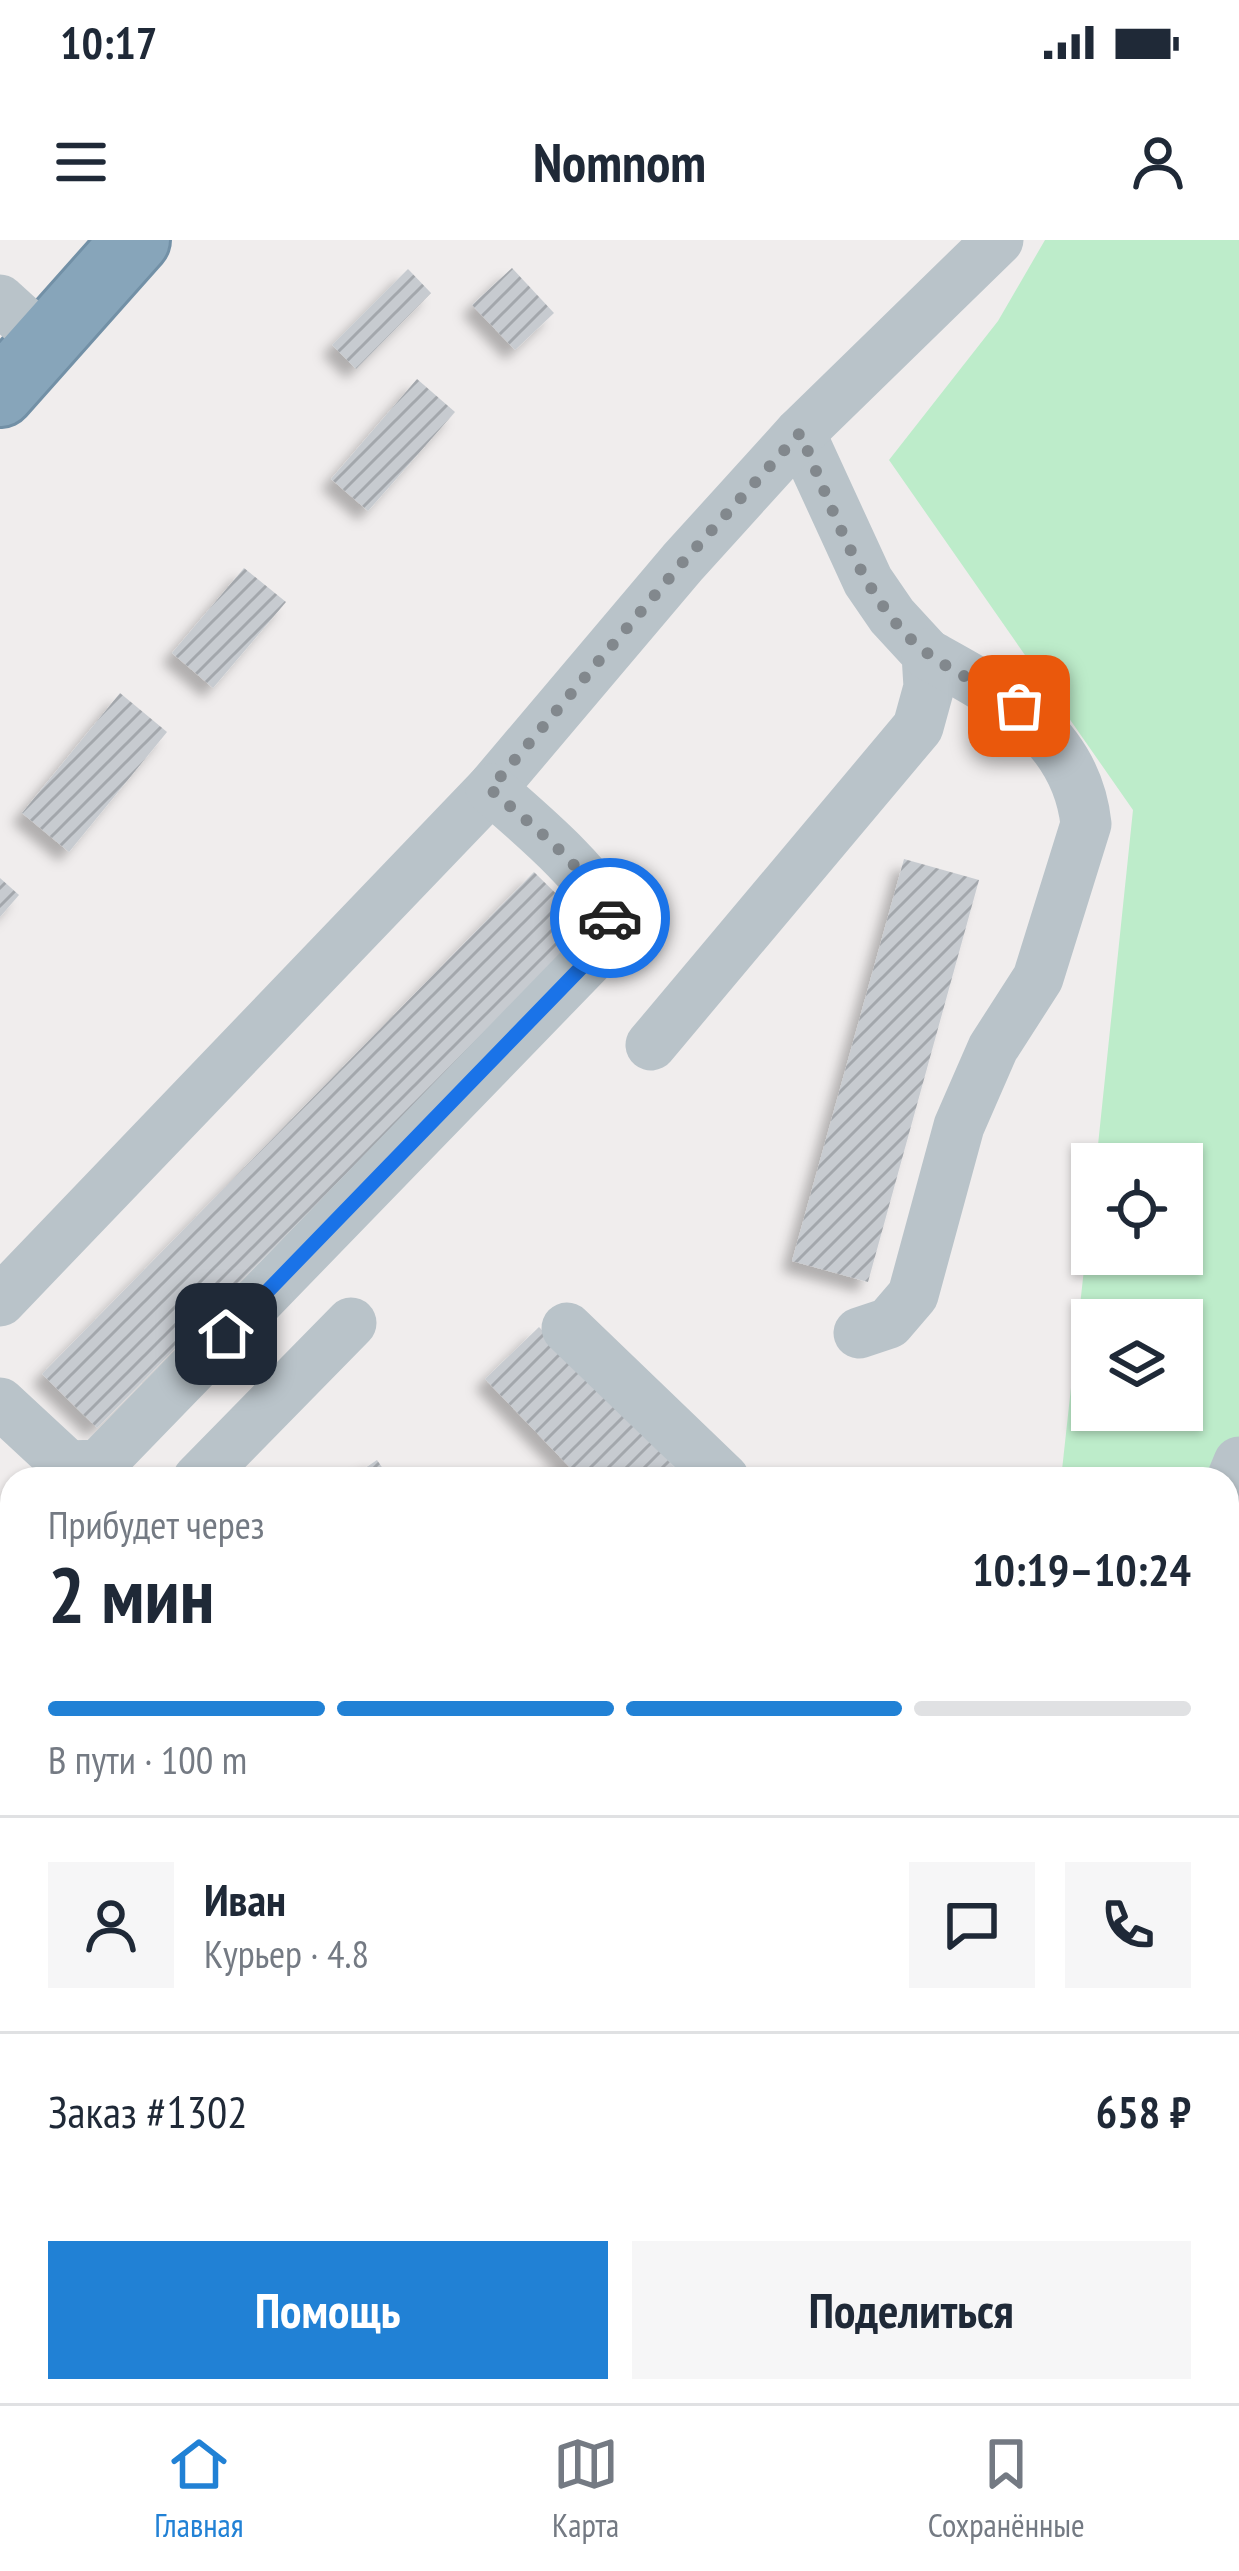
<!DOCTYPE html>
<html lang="ru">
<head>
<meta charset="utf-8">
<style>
  :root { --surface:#fff; --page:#f6f6f7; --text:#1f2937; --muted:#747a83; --line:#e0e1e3; --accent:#2181d5 }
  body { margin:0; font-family:"PT Sans Narrow",sans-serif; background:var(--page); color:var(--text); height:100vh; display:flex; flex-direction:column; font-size:45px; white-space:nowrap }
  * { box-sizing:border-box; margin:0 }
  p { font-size:39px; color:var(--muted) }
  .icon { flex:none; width:66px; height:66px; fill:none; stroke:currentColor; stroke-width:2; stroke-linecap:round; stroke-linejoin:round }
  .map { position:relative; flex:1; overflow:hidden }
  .sheet { position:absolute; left:0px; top:1227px; width:1239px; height:936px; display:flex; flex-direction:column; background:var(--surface); border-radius:36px 36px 0 0; box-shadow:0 3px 9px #0004 }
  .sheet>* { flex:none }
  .buttons { position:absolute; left:1071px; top:903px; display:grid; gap:24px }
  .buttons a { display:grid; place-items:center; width:132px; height:132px; border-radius:0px; background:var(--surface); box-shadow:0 3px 9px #0004; font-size:60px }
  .pin { position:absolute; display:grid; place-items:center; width:102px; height:102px; color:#fff; margin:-51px; border-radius:24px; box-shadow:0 6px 18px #0006 }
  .courier { position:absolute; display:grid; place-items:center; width:120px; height:120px; margin:-60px; border:9px solid #1a73e8; border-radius:50%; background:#fff; color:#222; box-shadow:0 3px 15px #0007 }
  .headline em { font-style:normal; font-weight:800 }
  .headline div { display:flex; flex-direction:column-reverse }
  .headline { display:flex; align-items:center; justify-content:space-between; height:204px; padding:0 48px }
  h1 { font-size:78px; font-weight:800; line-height:90px }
  .bar { display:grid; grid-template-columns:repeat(4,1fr); gap:18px 12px; align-content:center; height:144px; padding:0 48px }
  .bar i { height:15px; border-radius:9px; background:var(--line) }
  .bar .on { background:var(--accent) }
  .bar p { grid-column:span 4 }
  .line { display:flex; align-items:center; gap:30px; padding:0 48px; border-top:3px solid var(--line) }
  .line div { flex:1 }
  .round { display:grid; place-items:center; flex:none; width:126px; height:126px; border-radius:0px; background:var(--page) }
  .cta { display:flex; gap:24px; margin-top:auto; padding:24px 48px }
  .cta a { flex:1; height:138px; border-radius:0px; background:var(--accent); color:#fff; font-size:48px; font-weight:800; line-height:138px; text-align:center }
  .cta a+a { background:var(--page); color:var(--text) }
  .status { display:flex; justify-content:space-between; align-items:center; height:84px; padding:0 60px; background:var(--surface); direction:ltr }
  .status svg { height:33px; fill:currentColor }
  header { display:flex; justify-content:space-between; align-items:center; height:156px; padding:0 48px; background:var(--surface); font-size:54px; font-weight:800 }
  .tabs { display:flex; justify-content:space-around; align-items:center; height:168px; border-top:3px solid var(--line); background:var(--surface); font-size:33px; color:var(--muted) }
  .tabs a { display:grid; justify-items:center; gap:6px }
  .tabs .on { color:var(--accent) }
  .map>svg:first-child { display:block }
</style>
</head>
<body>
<div class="status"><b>10:17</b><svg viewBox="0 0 49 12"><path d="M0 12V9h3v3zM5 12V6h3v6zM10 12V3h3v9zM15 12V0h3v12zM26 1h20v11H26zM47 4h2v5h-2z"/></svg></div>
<header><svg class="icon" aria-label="menu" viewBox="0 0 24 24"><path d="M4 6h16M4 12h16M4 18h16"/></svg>Nomnom<svg class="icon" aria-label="person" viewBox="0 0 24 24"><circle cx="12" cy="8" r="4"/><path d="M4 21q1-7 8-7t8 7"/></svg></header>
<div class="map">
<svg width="1239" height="2163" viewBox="0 0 1239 2163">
  <defs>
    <pattern id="building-hatch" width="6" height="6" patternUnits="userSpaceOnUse" patternTransform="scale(3)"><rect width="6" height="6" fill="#c7cbd0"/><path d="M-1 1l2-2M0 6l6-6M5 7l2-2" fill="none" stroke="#a3a7ac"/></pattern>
    <filter id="shadow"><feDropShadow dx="-10" dy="10" stdDeviation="6" flood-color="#0004"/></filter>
  </defs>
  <rect width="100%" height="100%" fill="#f0eded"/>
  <g fill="#bdecca" fill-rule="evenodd">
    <path d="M1045,0H1239V2163H947L933,2151H1227V1239H1061L1092,956V1014H1182V924H1096L1133,570L889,220L998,81ZM1092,1080H1182V1170H1092Z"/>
    <path d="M12,2067V2149L0,2154V2072Z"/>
  </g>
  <g fill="url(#building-hatch)" filter="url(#shadow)">
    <path d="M512,28L554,73L515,110L472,65Z"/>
    <path d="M408,29L431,53L356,129L332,105Z"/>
    <path d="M417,139L455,172L368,271L331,239Z"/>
    <path d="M244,328L286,362L213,448L172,413Z"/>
    <path d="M120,453L167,492L69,612L22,573Z"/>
    <path d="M904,619L979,640L868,1042L792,1021Z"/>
    <path d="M534,632L589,686L97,1188L42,1134Z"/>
    <path d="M0,638L19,655L0,677Z"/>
    <path d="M539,1087L686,1239H581L485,1139Z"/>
    <path d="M377,1220L390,1239H349Z"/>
    <path d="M366,2151H452L470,2163H358Z"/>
  </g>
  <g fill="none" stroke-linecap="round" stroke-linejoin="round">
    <defs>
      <path id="highway" d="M0,153L136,0"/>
    </defs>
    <use href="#highway" stroke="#7290a6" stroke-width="72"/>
    <g stroke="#b9c3c9" stroke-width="51">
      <path d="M0,60L45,101"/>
      <path d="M651,805L918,487L929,447L927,414L892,376L868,341L800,193"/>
      <path d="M0,1061L491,549L683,322L800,193L998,0"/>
      <path d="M567,1088L724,1239"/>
      <path d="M859,1093L889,1083L913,1055L959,886L993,808L1038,738L1086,584C1076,492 999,454 927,414"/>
      <path d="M0,1163L68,1226L99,1225L605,703C608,693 611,685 608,675C598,639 520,575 491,549"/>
      <path d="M198,1239L351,1083"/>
      <path d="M1227,1251L1239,1222"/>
      <path d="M1227,1413L1239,1404"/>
      <path d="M0,1441L12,1429"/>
      <path d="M0,1619L12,1630"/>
      <path d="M0,2050L12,2045"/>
    </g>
    <use href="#highway" stroke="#87a5ba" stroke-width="66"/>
  </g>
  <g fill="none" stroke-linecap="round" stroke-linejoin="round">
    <path stroke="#82888d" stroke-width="12" stroke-dasharray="0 21.6" d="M610,678C591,630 529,583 490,549L683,322L800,193C831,263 865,370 930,415C958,435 990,449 1019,466"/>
    <path stroke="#1a73e8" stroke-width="15" d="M226,1094L605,703L610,678"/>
  </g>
</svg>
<div class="buttons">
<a><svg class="icon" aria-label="locate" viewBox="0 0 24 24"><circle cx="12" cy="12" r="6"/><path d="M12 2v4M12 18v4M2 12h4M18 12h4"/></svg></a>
<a><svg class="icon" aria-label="layers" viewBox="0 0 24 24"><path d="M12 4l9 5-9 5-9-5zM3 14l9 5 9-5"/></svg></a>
</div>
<div class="pin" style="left:1019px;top:466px;background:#ea580c"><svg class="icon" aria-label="bag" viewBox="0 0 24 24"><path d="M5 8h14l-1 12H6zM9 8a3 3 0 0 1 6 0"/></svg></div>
<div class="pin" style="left:226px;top:1094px;background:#1f2937"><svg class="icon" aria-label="home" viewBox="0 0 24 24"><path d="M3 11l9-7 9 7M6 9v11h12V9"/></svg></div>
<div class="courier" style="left:610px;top:678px"><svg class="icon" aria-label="car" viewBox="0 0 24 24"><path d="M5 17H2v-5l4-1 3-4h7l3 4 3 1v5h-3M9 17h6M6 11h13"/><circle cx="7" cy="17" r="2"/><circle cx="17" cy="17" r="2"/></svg></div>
<section class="sheet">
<div class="headline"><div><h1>2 мин</h1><p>Прибудет через</p></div><em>10:19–10:24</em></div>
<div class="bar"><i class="on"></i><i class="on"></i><i class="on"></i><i></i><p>В пути · 100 m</p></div>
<div class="line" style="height:216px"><a class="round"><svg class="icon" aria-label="person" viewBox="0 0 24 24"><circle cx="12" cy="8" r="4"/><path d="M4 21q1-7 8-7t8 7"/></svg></a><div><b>Иван</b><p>Курьер · 4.8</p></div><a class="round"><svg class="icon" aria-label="chat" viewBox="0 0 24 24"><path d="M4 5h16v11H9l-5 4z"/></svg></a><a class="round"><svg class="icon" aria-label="phone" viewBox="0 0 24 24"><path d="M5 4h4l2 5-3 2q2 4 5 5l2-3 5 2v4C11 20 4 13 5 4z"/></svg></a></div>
<div class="line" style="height:156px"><div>Заказ #1302</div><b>658 ₽</b></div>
<div class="cta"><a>Помощь</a><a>Поделиться</a></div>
</section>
</div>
<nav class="tabs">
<a class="on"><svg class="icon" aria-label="home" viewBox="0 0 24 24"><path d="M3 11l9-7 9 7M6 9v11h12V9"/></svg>Главная</a>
<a><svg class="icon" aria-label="map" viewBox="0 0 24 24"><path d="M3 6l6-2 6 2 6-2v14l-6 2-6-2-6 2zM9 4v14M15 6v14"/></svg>Карта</a>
<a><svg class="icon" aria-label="saved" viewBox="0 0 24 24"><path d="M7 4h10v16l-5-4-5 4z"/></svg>Сохранённые</a>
</nav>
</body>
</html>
